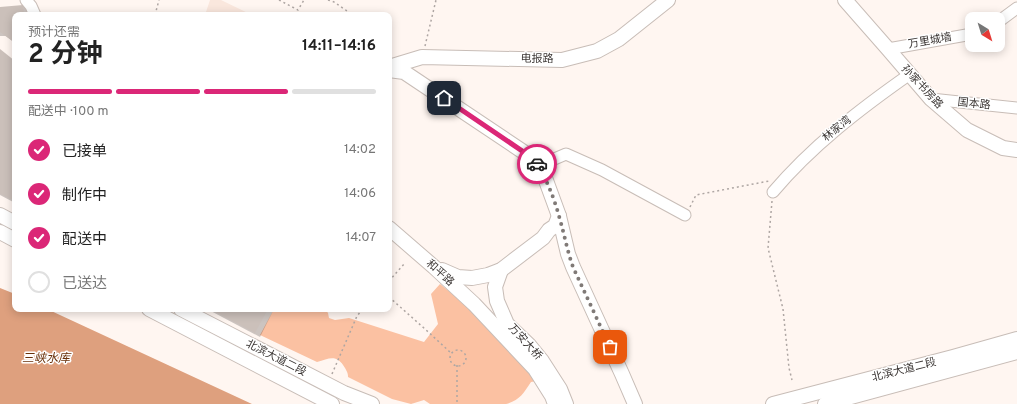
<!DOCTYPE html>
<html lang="zh">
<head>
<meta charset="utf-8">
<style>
  :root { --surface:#fff; --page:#f2f2f2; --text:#222; --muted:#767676; --line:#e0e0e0; --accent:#db2777 }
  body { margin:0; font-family:Overpass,"Noto Sans SC",sans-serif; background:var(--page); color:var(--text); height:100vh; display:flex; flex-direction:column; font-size:15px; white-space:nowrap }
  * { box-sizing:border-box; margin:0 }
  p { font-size:13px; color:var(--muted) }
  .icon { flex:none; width:22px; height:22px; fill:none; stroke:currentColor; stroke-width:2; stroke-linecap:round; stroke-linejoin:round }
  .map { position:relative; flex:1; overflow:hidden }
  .details { position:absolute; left:12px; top:12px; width:380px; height:300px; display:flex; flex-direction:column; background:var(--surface); border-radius:8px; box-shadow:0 2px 10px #0003 }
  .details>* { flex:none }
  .needle { width:26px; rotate:142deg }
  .controls { position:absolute; left:965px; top:12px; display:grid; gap:8px }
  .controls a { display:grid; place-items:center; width:40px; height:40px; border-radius:8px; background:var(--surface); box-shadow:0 2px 10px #0003; font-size:20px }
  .pin { position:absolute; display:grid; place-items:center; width:34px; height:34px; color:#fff; margin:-17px; border-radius:8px; box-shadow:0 2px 6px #0006 }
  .courier { position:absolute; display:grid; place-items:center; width:40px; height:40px; margin:-20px; border:3px solid #db2777; border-radius:50%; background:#fff; color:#222; box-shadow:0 1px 5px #0007 }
  .overview em { font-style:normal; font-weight:700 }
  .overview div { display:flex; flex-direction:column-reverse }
  .overview { display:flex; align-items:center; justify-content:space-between; height:68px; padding:0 16px }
  h1 { font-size:26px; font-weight:700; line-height:30px }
  .bar { display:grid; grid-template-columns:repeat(4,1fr); gap:6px 4px; align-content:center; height:48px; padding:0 16px }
  .bar i { height:5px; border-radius:3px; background:var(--line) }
  .bar .selected { background:var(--accent) }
  .bar p { grid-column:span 4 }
  ol { padding:0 16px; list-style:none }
  li { display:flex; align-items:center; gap:12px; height:44px }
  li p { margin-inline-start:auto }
  li .icon { padding:4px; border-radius:50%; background:var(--accent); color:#fff; stroke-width:4 }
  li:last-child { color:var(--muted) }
  li i { width:22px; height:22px; border:2px solid var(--line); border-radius:50% }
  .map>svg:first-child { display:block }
</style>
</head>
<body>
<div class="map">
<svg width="1017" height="404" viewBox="0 0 1017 404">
  <rect width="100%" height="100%" fill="#fff6f1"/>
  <path fill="#fae7dd" d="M210,0H221L252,15H205Z"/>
  <path fill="#fbc1a2" d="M440,284C476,312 506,348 537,381L531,382C523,394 520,400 506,404H430L424,400L411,404L392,399L348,377C348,373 347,372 345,368C337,354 330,358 317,362L260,335L274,309H325L328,313L329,318L335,320L349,318L424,342L438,324L431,294Z"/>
  <path fill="#dea07e" d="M0,288L15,294V309H47L252,404H0Z"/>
  <g fill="#0003">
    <path d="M23,6L27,10V15H15V43L6,36H0V8Z"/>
    <path d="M0,50L15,63V203L0,195Z"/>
    <path d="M207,309H274L260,337Z"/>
  </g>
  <g fill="#cbc0ba">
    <path d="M23,5L24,15H15V43L0,32V7Z"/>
    <path d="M0,49L15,61V201L0,194Z"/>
    <path d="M210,309H268L255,333Z"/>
  </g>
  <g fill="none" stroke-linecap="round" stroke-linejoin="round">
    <defs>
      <g id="minor">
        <path d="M26,0L31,6L35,15"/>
        <path d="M998,22L1017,8"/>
        <path d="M888,49L972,34"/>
        <path d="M931,99L1017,108"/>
        <path d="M538,166L566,154L602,170L685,215"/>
        <path d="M773,192C812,146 860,109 910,74"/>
      </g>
      <g id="major">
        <path d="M845,0L888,49L931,99L967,130L1003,148L1017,150"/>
        <path d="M389,67L422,57L562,60L597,51L619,39L668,0"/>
        <path d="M389,70L404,72L534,159L544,175L559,216L568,254L573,267L622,374L635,404"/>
        <path d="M0,215L15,223"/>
        <path d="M389,228L434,267L474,304L535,369L552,396L555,404"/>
        <path d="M0,232L15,240"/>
        <path d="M442,270L458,277L472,278L488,275L501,270L543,238L549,230L555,226L559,216"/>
        <path d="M501,270L495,287L497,301L507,324L529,345L542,361L560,389L566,404"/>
        <path d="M149,309L332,404"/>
        <path d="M181,309L344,393L372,404"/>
        <path d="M773,404L953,357L1017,339"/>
        <path d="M825,404L1017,352"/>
      </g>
    </defs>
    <use href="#minor" stroke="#c8bdb7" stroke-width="13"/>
    <use href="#major" stroke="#c8bdb7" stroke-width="16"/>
    <g stroke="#aea6a3" stroke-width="1.5" stroke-dasharray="2 3" stroke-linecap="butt">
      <path d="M279,0L298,10L304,0"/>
      <path d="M328,0L334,2L350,13V15"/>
      <path d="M155,15L159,0"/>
      <path d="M425,46L436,0"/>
      <path d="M772,201L768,248L783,309L789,368L792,380"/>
      <path d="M690,207L696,195L769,181V182"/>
      <path d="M389,281L405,263"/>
      <path d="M389,297L425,329L451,353"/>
      <circle cx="458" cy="358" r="8"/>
      <path d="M457,365V404"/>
      <path d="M332,374L357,316L363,309"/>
    </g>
    <use href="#minor" stroke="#fff" stroke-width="11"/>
    <use href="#major" stroke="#fff" stroke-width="14"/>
  </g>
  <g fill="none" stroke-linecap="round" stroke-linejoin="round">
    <path stroke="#807a77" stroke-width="4" stroke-dasharray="0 7.2" d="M537,164C547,180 554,198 559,216C564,233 567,250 573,267L610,347"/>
    <path stroke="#db2777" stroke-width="5" d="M444,98L534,159L537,164"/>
  </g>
  <g text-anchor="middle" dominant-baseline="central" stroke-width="3" stroke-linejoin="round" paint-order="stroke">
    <g font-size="11" fill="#3c3735" stroke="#fff">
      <text transform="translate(930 41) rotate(-10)">万里城墙</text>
      <text transform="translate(537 59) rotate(1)">电报路</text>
      <text transform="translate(922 87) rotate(47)">孙家书房路</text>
      <text transform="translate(974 104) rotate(6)">国本路</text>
      <text transform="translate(837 129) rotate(-39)">林家湾</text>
      <text transform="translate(440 273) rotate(42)">和平路</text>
      <text transform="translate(525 342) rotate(48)">万安大桥</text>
      <text transform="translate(276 358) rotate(27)">北滨大道二段</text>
      <text transform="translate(904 370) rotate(-14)">北滨大道二段</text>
    </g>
    <g font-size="12" font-style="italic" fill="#6a310a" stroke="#fff">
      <text x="46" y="359">三峡水库</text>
    </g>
  </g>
</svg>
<div class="controls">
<a><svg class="needle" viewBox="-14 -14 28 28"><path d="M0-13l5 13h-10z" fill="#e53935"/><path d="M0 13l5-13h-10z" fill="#767676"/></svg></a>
</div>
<div class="pin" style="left:610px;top:347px;background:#ea580c"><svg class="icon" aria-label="bag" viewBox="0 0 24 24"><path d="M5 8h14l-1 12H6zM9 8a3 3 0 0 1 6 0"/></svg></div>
<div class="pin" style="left:444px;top:98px;background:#1f2937"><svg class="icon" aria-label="home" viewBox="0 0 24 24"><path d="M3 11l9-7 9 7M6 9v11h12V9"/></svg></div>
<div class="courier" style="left:537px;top:164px"><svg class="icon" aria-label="car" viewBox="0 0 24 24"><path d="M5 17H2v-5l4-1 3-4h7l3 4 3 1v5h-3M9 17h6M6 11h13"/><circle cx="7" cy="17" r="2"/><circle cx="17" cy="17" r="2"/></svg></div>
<section class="details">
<div class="overview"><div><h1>2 分钟</h1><p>预计还需</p></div><em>14:11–14:16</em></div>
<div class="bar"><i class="selected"></i><i class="selected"></i><i class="selected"></i><i></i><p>配送中 · 100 m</p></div>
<ol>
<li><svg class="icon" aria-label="check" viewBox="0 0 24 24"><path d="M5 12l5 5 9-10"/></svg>已接单<p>14:02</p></li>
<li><svg class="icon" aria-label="check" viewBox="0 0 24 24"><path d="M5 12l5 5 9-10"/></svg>制作中<p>14:06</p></li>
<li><svg class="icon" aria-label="check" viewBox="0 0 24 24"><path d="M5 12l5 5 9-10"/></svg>配送中<p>14:07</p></li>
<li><i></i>已送达</li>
</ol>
</section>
</div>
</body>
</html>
